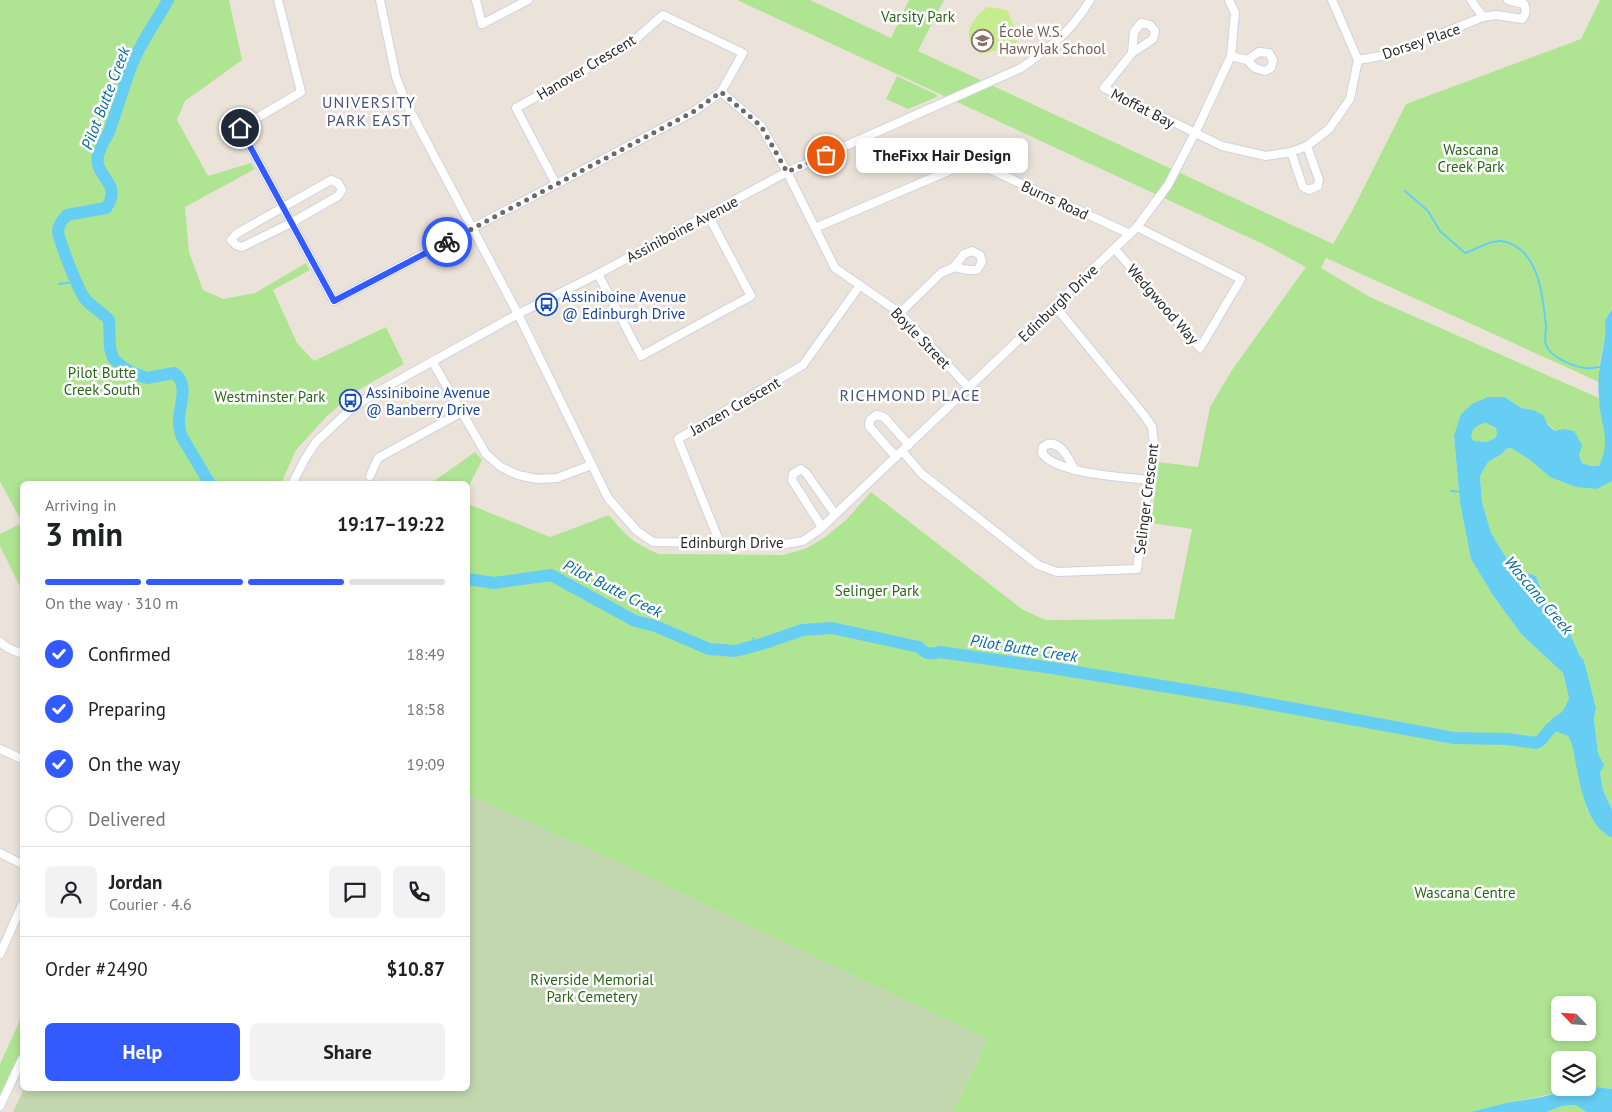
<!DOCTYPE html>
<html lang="en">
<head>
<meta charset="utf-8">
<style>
  :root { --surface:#fff; --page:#f2f2f2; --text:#202124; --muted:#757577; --line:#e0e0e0; --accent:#325aff }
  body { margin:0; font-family:"PT Sans",sans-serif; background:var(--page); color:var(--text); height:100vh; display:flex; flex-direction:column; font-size:19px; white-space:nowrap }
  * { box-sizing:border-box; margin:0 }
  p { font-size:16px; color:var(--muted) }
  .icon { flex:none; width:28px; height:28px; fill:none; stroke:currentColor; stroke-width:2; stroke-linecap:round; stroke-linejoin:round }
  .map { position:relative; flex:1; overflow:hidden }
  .details { position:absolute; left:20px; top:481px; width:450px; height:610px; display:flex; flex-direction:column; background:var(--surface); border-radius:8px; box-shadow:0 2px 8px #0003 }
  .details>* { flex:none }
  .needle { width:32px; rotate:295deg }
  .controls { position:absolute; left:1551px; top:996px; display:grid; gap:10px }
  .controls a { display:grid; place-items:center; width:45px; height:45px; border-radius:8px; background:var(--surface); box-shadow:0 2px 8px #0003; font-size:25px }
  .pin { position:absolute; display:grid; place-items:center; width:42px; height:42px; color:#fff; margin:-21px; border:2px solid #fff; border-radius:50%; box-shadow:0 1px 5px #0007 }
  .courier { position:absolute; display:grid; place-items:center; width:50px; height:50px; margin:-25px; border:4px solid #325aff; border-radius:50%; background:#fff; color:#222; box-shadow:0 1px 6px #0007 }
  .bubble { position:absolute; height:35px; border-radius:8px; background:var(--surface); box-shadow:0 2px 8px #0003; font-size:16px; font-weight:800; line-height:35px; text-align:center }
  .overview em { font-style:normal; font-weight:800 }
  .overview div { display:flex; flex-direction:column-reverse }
  .overview { display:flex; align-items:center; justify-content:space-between; height:85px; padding:0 25px }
  h1 { font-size:32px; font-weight:800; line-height:38px }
  .bar { display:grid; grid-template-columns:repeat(4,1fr); gap:8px 5px; align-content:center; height:60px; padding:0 25px }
  .bar i { height:6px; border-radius:4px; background:var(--line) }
  .bar .active { background:var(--accent) }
  .bar p { grid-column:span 4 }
  .line { display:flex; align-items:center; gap:12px; padding:0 25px; border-top:1px solid var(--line) }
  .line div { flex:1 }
  .round { display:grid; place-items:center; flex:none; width:52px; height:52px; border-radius:8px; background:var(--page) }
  ol { padding:0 25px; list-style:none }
  li { display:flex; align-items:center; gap:15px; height:55px }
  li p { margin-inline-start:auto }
  li .icon { padding:5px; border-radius:50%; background:var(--accent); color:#fff; stroke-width:4 }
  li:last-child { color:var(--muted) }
  li i { width:28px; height:28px; border:2px solid var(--line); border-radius:50% }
  .button { display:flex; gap:10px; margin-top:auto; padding:10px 25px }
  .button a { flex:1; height:58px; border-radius:8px; background:var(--accent); color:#fff; font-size:20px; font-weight:800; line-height:58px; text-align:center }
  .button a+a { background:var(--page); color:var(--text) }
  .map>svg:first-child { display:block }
</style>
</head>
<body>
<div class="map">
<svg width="1612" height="1112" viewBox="0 0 1612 1112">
  <rect width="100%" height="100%" fill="#ebe3d9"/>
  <g fill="#afe592" fill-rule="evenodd">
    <path d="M0,0H229L242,60L185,101L177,120L208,176L251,163L255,169L185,207L189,252L203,290L223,299L255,293L306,263L310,270L273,290L297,343L314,361L386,327L404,364L355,392L327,416L296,450L281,484H22V591L0,546V534L22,523L0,481Z"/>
    <path d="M737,0H810L891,38L909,0H944L918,51L1333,244L1351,213L1406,104L1581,39L1600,0H1612V308L1605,320L1606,331L1599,367V382L1326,258L1321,268L1370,297L1599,398L1607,443L1604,455L1599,466H1591L1582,463L1563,429L1556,431L1533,410L1521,408L1505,397L1454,437L1460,502L1471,559L1494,597L1522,635L1563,673L1569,698L1563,711L1552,719L1560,732L1568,736L1574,746L1577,770L1587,810L1612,838V1089L1588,1086V1060H1560V1088H1576C1541,1097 1505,1103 1470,1112H953L987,1039L466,1112L469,1099L468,504L550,537L609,515C626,536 633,543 659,554L783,555L805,549L824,538L846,520L871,492L1023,610L1046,620L1174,619L1192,529L1151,523L1159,462L1198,467L1210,407L1232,370L1306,267L1263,244ZM1560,1005H1588V1032H1560Z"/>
    <path d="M897,76L937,95V97L908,109L886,99Z"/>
    <path d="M1486,423L1496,428L1497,434L1495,438C1487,442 1478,446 1470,438C1472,428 1477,425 1486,423Z"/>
    <path d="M1511,448L1530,460L1597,489L1612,481V810L1603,790L1600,773L1603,765L1598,753L1594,719L1596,708L1584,662L1580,656L1569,632L1545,601L1536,576L1521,571L1507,559L1491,533L1482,502L1480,476L1488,462L1502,454L1506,449Z"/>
    <path d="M475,452L482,460L468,488V484H430Z"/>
    <path d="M22,1016V1049L0,1098V1064Z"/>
    <path d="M1576,1105L1586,1112H1547L1562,1106Z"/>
  </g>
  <path fill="#c2d6af" d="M468,794L613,860L987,1039L953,1112H13L24,1089H468Z"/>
  <path fill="#c5ed8d" d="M988,7L1007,10L1019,37L1014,47L980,54C977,50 972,46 970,41C965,28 978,13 988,7Z"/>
  <g fill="#66cef3" fill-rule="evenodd">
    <path d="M1612,309V481L1597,489L1576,487L1550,477L1530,460L1511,448L1506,449L1502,454L1488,462L1480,476L1482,502L1491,533L1507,559L1521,571L1536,576L1545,601L1569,632L1580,656L1584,661L1596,708L1594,719L1598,753L1604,765L1600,773L1603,790L1612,810V838C1588,826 1582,794 1577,770C1574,757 1575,748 1568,736L1550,729L1552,719L1563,711L1569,698L1563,673L1522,635L1494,597L1471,559L1460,503L1454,436L1461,414L1472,404L1488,397H1505L1521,408L1533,410L1543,415L1548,425L1555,431L1563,429L1574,431L1582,445L1579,455L1582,463L1591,466H1599C1612,438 1600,426 1599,398C1598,388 1598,376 1600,366C1602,350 1607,336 1605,320ZM1486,423L1496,428L1497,434L1495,438L1486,442L1474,441L1471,437C1472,428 1477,425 1486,423Z"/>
    <path d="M1588,1086L1612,1089V1112H1586L1576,1105L1562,1106L1547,1112H1454H1470L1506,1103L1542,1097L1576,1088Z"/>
  </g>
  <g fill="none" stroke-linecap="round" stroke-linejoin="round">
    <g stroke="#66cef3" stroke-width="2">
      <path d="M1405,191L1428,211L1440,231L1465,253C1475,250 1490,240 1501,241C1539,246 1543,297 1546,326C1546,331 1544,340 1546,345C1551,358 1573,366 1585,368C1590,369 1595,367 1600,367"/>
      <path d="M59,284L72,282L78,287"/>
      <path d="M1451,491L1461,492"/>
      <path d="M753,638L754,641L760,644"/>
    </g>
    <g stroke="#66cef3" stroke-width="12">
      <path d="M168,0C158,19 142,40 134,60C124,83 118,108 109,132C105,140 100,147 98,156C93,176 124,183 106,208L67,215C62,220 58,225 58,232C60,243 79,293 86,300C93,308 102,312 109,320L110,348L113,358L120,365L133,373L147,378L174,373C190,384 179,405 179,421C179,427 180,432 182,437L210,484"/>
      <path d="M468,579L494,583L551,575L635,621L655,626L709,649L735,651L765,643L802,630L832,628L919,647C926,654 930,655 940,652L1052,668L1242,699L1454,738L1507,739L1536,743L1541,740L1550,729L1560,721L1564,720"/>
    </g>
    <defs>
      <g id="minor">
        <path d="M278,0L301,92L240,128L334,301L693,112L721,92L743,53L663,15L629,45L516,108L556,184"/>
        <path d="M380,0L396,77L406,103L518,314L608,498L637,531L653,542L785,544L803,541L819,530L1137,227L1168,185L1198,127L1231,56L1235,13L1229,0"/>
        <path d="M476,0L482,24L528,0"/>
        <path d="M1471,0L1483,17"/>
        <path d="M1132,53L1134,32L1141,23L1150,25L1155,31L1153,39L1132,53L1104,88L1222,146L1266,156L1291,152L1307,146L1329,129L1350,99L1358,60L1332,0"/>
        <path d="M1231,56L1247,60L1255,68L1265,71L1271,68L1273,60L1269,53L1259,52L1247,60"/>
        <path d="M1358,60L1391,54L1483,17L1496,15L1522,19C1526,14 1527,10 1524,4L1508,0"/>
        <path d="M721,92L761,126L787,172L835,268L900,313L969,388"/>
        <path d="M1291,152L1303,187L1309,190L1318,186L1319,180L1307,146"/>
        <path d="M331,180L338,183L342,190L338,196L291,223L242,247L236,245L231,240L236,234Z"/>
        <path d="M815,228L972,161L1130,234"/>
        <path d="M1115,249L1200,348L1241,279L1137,227"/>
        <path d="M598,274L641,356L751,296L708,215"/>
        <path d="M900,313L941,273L954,267L964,254L972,251L980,255L982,262L977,270H968L954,267"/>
        <path d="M432,361L486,454L501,467L518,475L537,479L557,478L591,465"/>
        <path d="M902,451L922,474L1038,565L1057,572L1137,569L1154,444L1152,427L1144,415L1055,306"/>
        <path d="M896,457L869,426L870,420L876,415L884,417L909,445"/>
        <path d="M1075,470C1069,459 1058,435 1043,447L1042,453C1056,474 1124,477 1149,480"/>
        <path d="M370,476L378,458L462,412"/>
        <path d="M292,484L305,459L316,442L352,408L379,391L518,314L598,274L787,172L1021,68C1051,47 1071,32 1090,0"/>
        <path d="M822,527L792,480L793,474L801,469L806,473L835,514"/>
        <path d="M720,543L678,439L803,365L860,285"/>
        <path d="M0,642L8,648L22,654"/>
        <path d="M0,749L22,759"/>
        <path d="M0,853L22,864"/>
        <path d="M0,954L22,905"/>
        <path d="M0,1106L22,1059"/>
      </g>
    </defs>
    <use href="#minor" stroke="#ced2e2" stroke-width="10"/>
    <use href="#minor" stroke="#fff" stroke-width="8"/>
  </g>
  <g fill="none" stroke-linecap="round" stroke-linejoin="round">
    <path stroke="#6c6966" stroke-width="5" stroke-dasharray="0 9" d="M447,242L693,112L721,92L761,126L787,172L826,155"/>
    <path stroke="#325aff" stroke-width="6" d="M240,128L334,301L447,242"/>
  </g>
  <defs>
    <symbol id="school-ring" viewBox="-11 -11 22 22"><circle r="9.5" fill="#fff" stroke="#8d6e63" stroke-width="1.5"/><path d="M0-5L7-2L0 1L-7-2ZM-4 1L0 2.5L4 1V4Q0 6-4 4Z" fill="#8d6e63"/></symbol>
    <symbol id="bus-ring" viewBox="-11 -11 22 22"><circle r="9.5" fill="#fff" stroke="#1a4fb4" stroke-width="1.5"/><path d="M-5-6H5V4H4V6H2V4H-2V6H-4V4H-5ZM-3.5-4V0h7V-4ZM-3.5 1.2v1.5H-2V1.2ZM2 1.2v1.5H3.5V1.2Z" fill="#1a4fb4"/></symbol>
  </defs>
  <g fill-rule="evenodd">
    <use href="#school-ring" x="970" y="28" width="25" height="25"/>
    <use href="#bus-ring" x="534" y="292" width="25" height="25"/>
    <use href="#bus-ring" x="338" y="388" width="25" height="25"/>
  </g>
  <g text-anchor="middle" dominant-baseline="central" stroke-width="5" stroke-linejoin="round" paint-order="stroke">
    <g font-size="15" fill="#286716" stroke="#fff">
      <text x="918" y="16">Varsity Park</text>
      <text x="1471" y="149">Wascana<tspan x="1471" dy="17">Creek Park</tspan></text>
      <text x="102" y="372">Pilot Butte<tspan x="102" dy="17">Creek South</tspan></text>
      <text x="270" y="396">Westminster Park</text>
      <text x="877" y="590">Selinger Park</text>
      <text x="1465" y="892">Wascana Centre</text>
      <text x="592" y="979">Riverside Memorial<tspan x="592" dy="17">Park Cemetery</tspan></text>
    </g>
    <g font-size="15" fill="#785e54" stroke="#fff" text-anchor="start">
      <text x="999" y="31">École W.S.<tspan x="999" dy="17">Hawrylak School</tspan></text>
    </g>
    <g font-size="15" fill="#282828" stroke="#fff">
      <text transform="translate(1421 41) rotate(-19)">Dorsey Place</text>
      <text transform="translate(586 67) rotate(-31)">Hanover Crescent</text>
      <text transform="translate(1143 108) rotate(27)">Moffat Bay</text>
      <text transform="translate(1055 200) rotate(25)">Burns Road</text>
      <text transform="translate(682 229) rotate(-28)">Assiniboine Avenue</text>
      <text transform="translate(1058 303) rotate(-44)">Edinburgh Drive</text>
      <text transform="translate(1163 304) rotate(49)">Wedgwood Way</text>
      <text transform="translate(921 338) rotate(46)">Boyle Street</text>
      <text transform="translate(735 406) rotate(-30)">Janzen Crescent</text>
      <text transform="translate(1146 499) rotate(-83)">Selinger Crescent</text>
      <text x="732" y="542">Edinburgh Drive</text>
    </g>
    <g font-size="15" fill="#164399" stroke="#fff" text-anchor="start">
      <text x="562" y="296">Assiniboine Avenue<tspan x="562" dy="17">@ Edinburgh Drive</tspan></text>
      <text x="366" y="392">Assiniboine Avenue<tspan x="366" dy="17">@ Banberry Drive</tspan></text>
    </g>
    <g font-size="16" font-style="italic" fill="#086a9c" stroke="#fff">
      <text transform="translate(105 98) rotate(-69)">Pilot Butte Creek</text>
      <text transform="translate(613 588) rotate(27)">Pilot Butte Creek</text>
      <text transform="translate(1539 595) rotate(50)">Wascana Creek</text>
      <text transform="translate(1024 648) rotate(9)">Pilot Butte Creek</text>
    </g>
    <g font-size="16" letter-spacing="1" fill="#47517a" stroke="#fff">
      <text x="369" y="102">UNIVERSITY<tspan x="369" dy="18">PARK EAST</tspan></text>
      <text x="910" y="395">RICHMOND PLACE</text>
    </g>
  </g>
</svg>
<div class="controls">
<a><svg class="needle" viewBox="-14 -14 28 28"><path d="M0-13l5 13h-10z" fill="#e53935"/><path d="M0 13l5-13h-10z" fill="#757577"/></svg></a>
<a><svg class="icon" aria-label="layers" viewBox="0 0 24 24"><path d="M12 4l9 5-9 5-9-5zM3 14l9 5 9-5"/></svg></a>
</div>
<div class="pin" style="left:826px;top:155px;background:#ea580c"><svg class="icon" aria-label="bag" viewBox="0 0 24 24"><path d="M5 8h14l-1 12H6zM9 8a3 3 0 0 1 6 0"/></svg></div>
<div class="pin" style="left:240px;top:128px;background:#1f2937"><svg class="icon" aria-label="home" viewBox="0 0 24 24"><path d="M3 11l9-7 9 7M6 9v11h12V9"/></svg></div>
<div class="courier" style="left:447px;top:242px"><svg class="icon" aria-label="bike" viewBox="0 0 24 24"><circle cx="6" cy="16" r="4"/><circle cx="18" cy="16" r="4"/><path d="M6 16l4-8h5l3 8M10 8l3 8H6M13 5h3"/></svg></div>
<div class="bubble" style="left:856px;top:138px;width:172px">TheFixx Hair Design</div>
<section class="details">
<div class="overview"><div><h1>3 min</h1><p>Arriving in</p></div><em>19:17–19:22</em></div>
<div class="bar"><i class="active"></i><i class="active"></i><i class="active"></i><i></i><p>On the way · 310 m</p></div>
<ol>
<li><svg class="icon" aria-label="check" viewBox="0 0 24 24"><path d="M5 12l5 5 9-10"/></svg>Confirmed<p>18:49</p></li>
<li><svg class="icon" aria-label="check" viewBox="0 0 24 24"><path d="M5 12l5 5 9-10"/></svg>Preparing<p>18:58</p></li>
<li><svg class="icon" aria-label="check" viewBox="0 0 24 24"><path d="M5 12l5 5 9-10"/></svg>On the way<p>19:09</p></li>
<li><i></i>Delivered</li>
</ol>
<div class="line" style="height:90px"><a class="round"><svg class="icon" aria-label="person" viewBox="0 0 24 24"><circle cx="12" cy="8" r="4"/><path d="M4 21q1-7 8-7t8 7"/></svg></a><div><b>Jordan</b><p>Courier · 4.6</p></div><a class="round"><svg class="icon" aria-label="chat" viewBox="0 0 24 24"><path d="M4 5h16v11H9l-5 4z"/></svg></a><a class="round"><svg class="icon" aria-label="phone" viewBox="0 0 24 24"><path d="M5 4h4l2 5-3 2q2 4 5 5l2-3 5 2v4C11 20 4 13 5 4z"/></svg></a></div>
<div class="line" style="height:65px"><div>Order #2490</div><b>$10.87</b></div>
<div class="button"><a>Help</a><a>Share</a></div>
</section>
</div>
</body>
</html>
